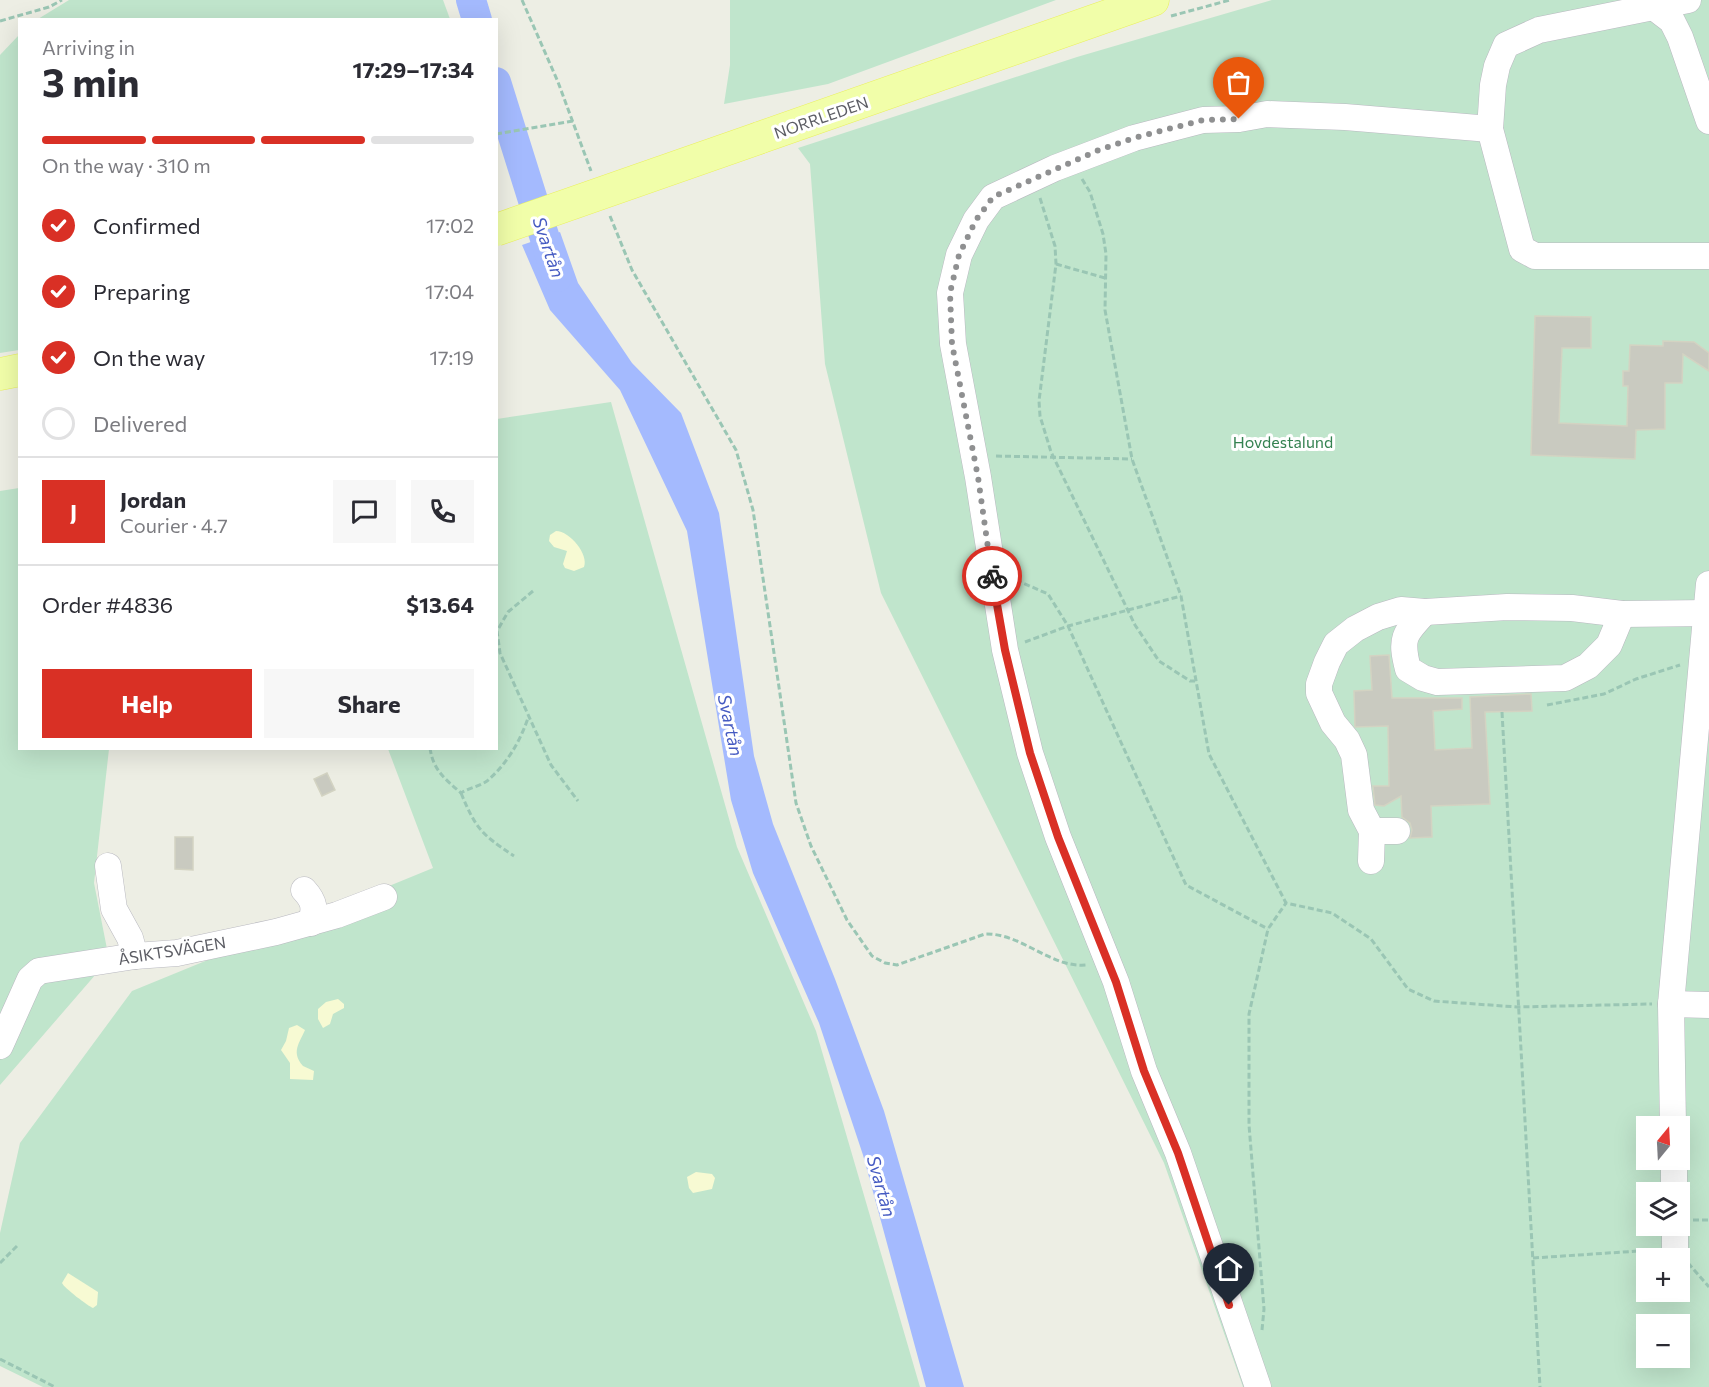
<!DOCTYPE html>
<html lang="en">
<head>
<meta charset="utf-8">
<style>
  :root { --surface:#fff; --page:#f7f7f7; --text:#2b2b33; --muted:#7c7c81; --line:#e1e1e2; --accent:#d93025 }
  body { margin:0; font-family:Commissioner,sans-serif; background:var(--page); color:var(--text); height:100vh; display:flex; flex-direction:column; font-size:22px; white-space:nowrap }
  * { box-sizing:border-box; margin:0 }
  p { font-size:20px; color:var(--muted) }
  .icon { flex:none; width:33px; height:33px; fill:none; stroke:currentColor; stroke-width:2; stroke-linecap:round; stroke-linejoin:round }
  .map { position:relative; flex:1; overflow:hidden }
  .drawer { position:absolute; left:18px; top:18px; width:480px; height:732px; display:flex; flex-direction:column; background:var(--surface); border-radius:0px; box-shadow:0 6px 24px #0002 }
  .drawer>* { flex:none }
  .needle { width:39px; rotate:18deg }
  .tools { position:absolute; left:1636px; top:1116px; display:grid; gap:12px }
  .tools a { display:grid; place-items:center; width:54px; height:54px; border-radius:0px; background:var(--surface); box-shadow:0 6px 24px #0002; font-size:30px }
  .pin { position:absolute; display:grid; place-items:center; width:51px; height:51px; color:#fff; margin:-62px -26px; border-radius:50% 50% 50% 0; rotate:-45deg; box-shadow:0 0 6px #0007 }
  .pin .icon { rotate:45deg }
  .courier { position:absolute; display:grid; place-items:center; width:60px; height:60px; margin:-30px; border:4px solid #d93025; border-radius:50%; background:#fff; color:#222; box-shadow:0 2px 8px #0007 }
  .head em { font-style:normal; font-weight:700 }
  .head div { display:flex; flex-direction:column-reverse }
  .head { display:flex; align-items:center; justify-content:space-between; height:102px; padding:0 24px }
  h1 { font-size:39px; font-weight:700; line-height:45px }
  .bar { display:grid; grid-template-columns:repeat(4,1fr); gap:9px 6px; align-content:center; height:72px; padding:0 24px }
  .bar i { height:8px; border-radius:4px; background:var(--line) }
  .bar .on { background:var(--accent) }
  .bar p { grid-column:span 4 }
  .line { display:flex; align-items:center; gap:15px; padding:0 24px; border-top:2px solid var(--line) }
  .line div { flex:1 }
  .round { display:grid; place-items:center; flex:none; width:63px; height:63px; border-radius:0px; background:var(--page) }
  ol { padding:0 24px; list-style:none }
  li { display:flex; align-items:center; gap:18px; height:66px }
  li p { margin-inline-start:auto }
  li .icon { padding:6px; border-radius:50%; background:var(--accent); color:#fff; stroke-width:4 }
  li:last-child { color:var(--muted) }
  li i { width:33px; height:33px; border:3px solid var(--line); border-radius:50% }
  .button { display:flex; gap:12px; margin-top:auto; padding:12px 24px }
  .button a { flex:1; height:69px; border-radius:0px; background:var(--accent); color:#fff; font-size:24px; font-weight:700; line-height:69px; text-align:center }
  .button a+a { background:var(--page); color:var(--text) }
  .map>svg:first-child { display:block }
</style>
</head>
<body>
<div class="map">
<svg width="1709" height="1387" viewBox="0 0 1709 1387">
  <rect width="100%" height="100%" fill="#edeee4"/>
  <g fill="#c0e5cc" fill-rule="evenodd">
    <path d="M69,0H443L450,19H38Z"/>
    <path d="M730,0H1056L828,84L724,104L730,65Z"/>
    <path d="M1272,0H1709V1387H1243L1164,1163L881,593L825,364L810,164L798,148L1077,57ZM1647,1126H1680V1160H1647ZM1647,1192H1680V1226H1647ZM1647,1258H1680V1292H1647ZM1647,1324H1680V1358H1647Z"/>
    <path d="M19,35V350L0,353V55Z"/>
    <path d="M611,402L737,847L816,1031L920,1387H43L0,1366V1233L20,1143L132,991L433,868L388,749L496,748L497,419Z"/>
    <path d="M19,488L20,748L109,749L94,883L109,959L0,1085V491Z"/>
  </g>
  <g fill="#f7fad3">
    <path d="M556,531C570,531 589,555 584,567L574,571L565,568L563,564L567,551L554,547L549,541L550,535Z"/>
    <path d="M338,999L344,1004V1008L333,1014L330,1024L323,1028L318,1019V1009L326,1002Z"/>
    <path d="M297,1025L305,1030C299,1044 291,1052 303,1066L314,1071L313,1080L290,1079V1063L281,1050L286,1041L289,1028Z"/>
    <path d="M696,1172L712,1174L715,1178L712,1189L693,1193L689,1188L687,1177Z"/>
    <path d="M68,1273L98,1292L97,1305L93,1308C88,1306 64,1288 62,1283Z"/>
  </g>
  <path fill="#a4bafe" d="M560,232L578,283L632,363L681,413L719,513L754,756L773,824L835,979L884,1111L964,1387H926L863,1155L819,1023L753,873L731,800L687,531L620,390L550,310L522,245Z"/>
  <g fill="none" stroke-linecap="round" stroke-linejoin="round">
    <g stroke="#a4bafe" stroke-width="30">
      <path d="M471,0L477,20"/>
      <path d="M496,82L557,277"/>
    </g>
  </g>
  <g fill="#c9cac0" stroke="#d3d3c2" stroke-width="1.5">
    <path d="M1535,316L1591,317V348H1562L1559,423L1627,426L1628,386H1623V371H1629L1630,345L1663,346V341L1694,342L1709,353V371L1683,354L1682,383H1665V429L1636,430L1635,459L1531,455Z"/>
    <path d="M1389,655L1392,698H1462V709L1433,711L1435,750L1472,748L1470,697L1531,694L1532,711L1485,712L1490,804L1431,806L1432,837L1410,838L1412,830L1410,823L1402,817L1401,796L1384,806L1375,805L1373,786H1389L1388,726L1355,727L1354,691L1372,690L1370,656Z"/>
    <path d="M327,773L335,790L322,796L314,779Z"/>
    <path d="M175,837H193V870L175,869Z"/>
  </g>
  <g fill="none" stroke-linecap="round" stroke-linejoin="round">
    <defs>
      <g id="minor">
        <path d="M1688,0L1539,30L1506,45L1497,66L1493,85L1490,129L1522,249L1535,256H1709"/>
        <path d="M1655,8L1672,21L1680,37L1709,121"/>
        <path d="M1425,612C1404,634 1400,638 1408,669L1423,678L1437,682L1565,678L1588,666L1609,645L1622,614"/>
        <path d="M1372,831H1397"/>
        <path d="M1371,861L1372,831L1361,810L1354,755L1347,740L1333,723L1319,693V684L1327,662L1336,644L1355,629L1378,617L1401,610L1425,612L1507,607L1572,608L1622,614L1709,613"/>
        <path d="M108,866L114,909L130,938L135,956"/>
        <path d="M304,890C315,902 315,908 311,923"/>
        <path d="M1671,1004L1709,1005"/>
        <path d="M0,1046L30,979L39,971L135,956L177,953L276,932L337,915L384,897"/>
        <path d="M1673,1126L1671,1004L1709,584"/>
        <path d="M1674,1160V1192"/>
        <path d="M1675,1226V1249"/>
        <path d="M1258,1387L1178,1153L1144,1071L1116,982L1058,837L1030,753L1005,650L978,477L953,344L950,293L959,255L976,220L993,197L1055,168L1134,138L1203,120L1239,119L1267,114L1345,117L1490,129"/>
      </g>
      <g id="major">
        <path d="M759,138L1153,0"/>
        <path d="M0,374L20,370"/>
      </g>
    </defs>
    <use href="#minor" stroke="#b9b9c0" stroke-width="27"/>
    <use href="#major" stroke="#eaf05b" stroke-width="33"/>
    <g stroke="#9ac6b4" stroke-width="3" stroke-dasharray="6 3" stroke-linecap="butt">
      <path d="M522,0L558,82L591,171"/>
      <path d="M1171,16L1230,0"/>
      <path d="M0,21L49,7L62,0"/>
      <path d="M496,134L573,121"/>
      <path d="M1082,179L1090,192L1103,234L1106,254L1105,310L1132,459L1181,596L1209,754L1286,903L1332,913L1371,939L1408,989L1434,1001L1517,1007L1652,1004"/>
      <path d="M1040,198L1055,246L1056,264L1039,401L1040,416L1051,452L1135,625L1159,661L1190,681H1195"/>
      <path d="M610,216L632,270L736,450L753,510L796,803L811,846L847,920L872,956L885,963L897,965L985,934C1022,933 1050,968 1086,965"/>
      <path d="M1056,264L1105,278"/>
      <path d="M996,456L1132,459"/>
      <path d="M1016,580L1048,594L1068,626L1186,885L1268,929"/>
      <path d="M533,591L508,612L497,631L500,653L551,765L578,801"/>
      <path d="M1025,642L1068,626L1181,596"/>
      <path d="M1547,705L1604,694L1636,679L1680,665"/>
      <path d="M1502,712L1540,1387"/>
      <path d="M430,748C433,770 445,779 461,793C469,788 480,786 487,781C506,765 520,742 528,718"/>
      <path d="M461,793C476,829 481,834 514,856"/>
      <path d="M1693,1220H1709"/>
      <path d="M1533,1258L1654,1250"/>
      <path d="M0,1263L19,1244"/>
      <path d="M1688,1263L1709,1287"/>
      <path d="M1262,1330L1264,1309L1249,1125V1014L1268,929L1286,903"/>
      <path d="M0,1359L55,1387"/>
    </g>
    <use href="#minor" stroke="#fff" stroke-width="26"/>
    <use href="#major" stroke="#f1fea9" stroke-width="32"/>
    <defs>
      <path id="major-bridge" d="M496,230L759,138"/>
    </defs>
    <use href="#major-bridge" stroke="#eaf05b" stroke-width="33" stroke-linecap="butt"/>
    <use href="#major-bridge" stroke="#f1fea9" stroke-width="32"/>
  </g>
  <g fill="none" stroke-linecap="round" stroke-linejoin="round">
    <path stroke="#8f9091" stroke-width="6" stroke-dasharray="0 10.8" d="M992,576L978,477L952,344L950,293L959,255L976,220L993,197L1099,150L1134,138L1203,120L1239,119"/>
    <path stroke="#d93025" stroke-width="8" d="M992,576L1005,650L1030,753L1058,837L1116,982L1144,1071L1178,1153L1229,1305"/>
  </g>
  <g text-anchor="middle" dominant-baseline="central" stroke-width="6" stroke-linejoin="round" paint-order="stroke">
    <g font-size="16" fill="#5c5d64" stroke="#fff">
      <text transform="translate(821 117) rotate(-19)">NORRLEDEN</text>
      <text transform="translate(172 950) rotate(-9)">ÅSIKTSVÄGEN</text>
    </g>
    <g font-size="16" fill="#358251" stroke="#fff">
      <text x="1283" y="441">Hovdestalund</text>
    </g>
    <g font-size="18" font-style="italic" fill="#465bc2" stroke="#fff">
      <text transform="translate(549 247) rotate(71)">Svartån</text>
      <text transform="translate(731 725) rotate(78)">Svartån</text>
      <text transform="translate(882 1186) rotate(74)">Svartån</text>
    </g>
  </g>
</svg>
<div class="tools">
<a><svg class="needle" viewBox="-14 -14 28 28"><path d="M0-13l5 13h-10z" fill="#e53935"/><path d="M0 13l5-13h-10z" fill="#7c7c81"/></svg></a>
<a><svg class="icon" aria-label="layers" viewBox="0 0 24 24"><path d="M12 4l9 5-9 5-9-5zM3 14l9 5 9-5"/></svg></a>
<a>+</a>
<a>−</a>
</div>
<div class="pin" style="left:1239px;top:119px;background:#ea580c"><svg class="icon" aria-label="bag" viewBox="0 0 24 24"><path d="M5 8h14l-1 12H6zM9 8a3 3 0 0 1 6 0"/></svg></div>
<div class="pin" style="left:1229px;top:1305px;background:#1f2937"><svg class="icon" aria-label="home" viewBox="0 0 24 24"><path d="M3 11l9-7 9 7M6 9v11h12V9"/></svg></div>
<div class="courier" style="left:992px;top:576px"><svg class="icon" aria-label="bike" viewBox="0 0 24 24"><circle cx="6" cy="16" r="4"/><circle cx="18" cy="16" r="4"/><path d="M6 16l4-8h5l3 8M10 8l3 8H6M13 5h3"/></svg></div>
<section class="drawer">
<div class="head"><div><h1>3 min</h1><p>Arriving in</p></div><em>17:29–17:34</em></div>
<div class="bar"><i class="on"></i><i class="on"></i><i class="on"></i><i></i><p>On the way · 310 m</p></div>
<ol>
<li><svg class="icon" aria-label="check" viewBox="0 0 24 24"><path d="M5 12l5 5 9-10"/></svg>Confirmed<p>17:02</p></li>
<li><svg class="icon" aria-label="check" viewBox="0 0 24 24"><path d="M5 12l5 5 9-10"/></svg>Preparing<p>17:04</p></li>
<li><svg class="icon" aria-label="check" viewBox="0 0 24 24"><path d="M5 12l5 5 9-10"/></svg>On the way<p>17:19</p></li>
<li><i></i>Delivered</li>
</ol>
<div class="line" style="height:108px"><b class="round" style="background:var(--accent);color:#fff">J</b><div><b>Jordan</b><p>Courier · 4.7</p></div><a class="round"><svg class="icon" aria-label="chat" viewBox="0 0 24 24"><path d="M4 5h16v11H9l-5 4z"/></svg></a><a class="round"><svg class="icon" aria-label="phone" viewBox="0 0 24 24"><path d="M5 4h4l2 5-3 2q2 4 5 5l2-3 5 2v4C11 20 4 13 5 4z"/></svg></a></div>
<div class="line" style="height:78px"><div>Order #4836</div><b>$13.64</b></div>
<div class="button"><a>Help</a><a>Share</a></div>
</section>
</div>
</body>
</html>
